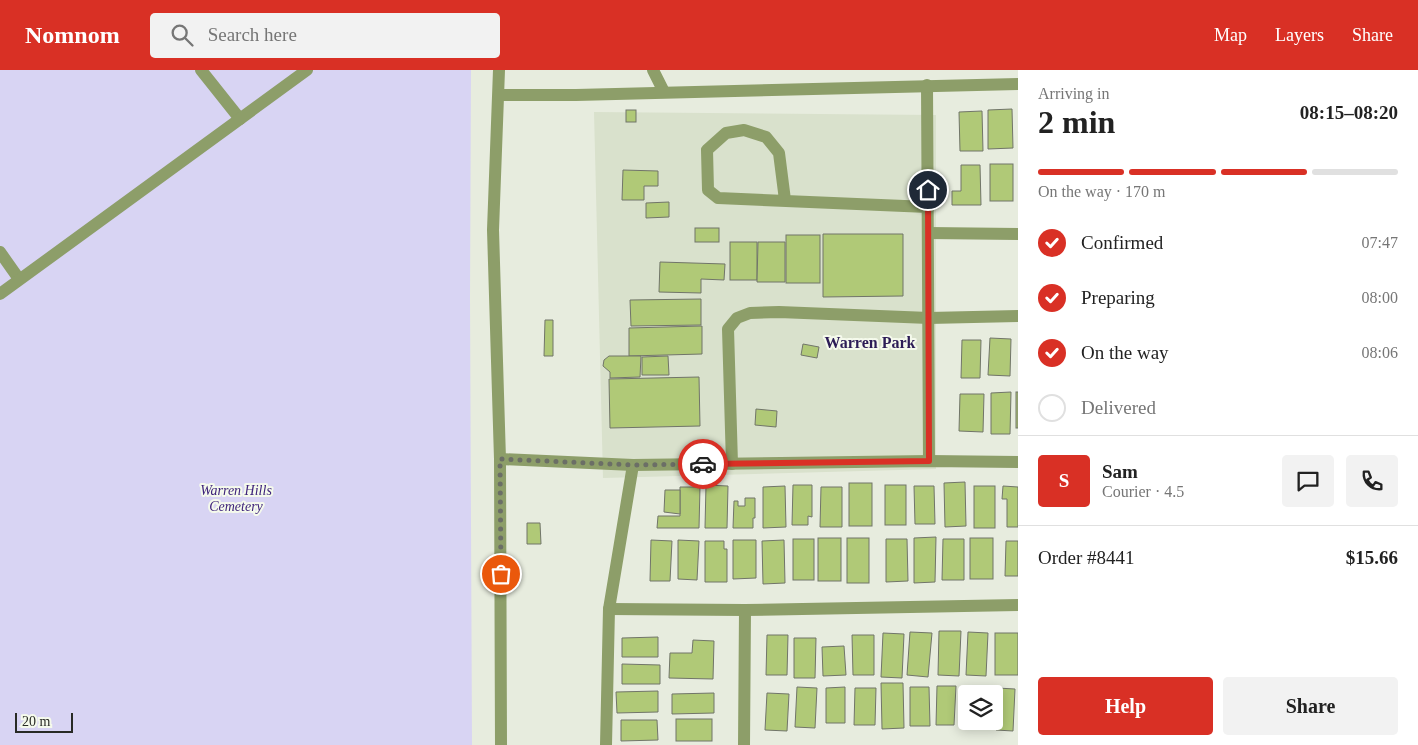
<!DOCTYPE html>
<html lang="en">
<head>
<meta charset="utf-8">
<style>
  :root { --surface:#fff; --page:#f2f2f2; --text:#222; --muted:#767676; --line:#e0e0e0; --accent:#d93025 }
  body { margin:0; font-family:Georgia,serif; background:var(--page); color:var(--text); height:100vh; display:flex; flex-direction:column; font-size:19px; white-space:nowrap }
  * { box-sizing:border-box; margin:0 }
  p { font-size:16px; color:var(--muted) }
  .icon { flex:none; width:28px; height:28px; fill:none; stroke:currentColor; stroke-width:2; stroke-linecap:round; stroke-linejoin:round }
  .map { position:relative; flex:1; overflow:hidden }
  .panel { display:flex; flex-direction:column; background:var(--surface); width:400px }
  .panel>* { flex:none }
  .fabs { position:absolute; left:958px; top:615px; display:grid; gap:10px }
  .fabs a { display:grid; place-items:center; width:45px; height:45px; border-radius:5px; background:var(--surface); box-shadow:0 2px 12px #0003; font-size:25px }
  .scale { position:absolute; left:15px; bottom:12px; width:58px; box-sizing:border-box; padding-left:5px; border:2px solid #282a25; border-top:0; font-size:14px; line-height:18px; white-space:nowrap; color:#282a25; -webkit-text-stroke:4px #f5faec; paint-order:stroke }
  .pin { position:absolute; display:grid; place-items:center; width:42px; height:42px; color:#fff; margin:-21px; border:2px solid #fff; border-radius:50%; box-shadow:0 1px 5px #0007 }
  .courier { position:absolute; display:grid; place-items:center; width:50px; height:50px; margin:-25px; border:4px solid #d93025; border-radius:50%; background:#fff; color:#222; box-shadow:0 1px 6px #0007 }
  .overview em { font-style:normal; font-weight:600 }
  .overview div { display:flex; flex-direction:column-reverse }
  .overview { display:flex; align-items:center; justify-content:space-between; height:85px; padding:0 20px }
  h1 { font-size:32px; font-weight:600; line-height:38px }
  .bar { display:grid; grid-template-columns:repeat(4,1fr); gap:8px 5px; align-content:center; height:60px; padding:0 20px }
  .bar i { height:6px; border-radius:4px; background:var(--line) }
  .bar .active { background:var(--accent) }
  .bar p { grid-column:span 4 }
  .line { display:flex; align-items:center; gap:12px; padding:0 20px; border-top:1px solid var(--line) }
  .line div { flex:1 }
  .round { display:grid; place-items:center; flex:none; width:52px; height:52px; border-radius:5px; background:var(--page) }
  ol { padding:0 20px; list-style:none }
  li { display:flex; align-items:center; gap:15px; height:55px }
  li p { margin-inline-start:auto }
  li .icon { padding:5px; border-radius:50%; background:var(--accent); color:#fff; stroke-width:4 }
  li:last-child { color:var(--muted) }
  li i { width:28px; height:28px; border:2px solid var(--line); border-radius:50% }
  .button { display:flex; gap:10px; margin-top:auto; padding:10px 20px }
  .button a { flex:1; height:58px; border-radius:5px; background:var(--accent); color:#fff; font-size:20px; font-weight:600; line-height:58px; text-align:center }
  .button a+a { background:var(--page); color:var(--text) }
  header { display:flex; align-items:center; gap:30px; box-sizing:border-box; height:70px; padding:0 25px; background:var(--accent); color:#fff }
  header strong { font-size:24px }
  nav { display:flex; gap:28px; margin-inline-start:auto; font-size:18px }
  .search { width:350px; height:45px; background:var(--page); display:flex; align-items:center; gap:12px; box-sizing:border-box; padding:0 18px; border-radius:5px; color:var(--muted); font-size:19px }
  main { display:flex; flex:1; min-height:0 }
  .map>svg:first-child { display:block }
</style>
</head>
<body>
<header>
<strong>Nomnom</strong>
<div class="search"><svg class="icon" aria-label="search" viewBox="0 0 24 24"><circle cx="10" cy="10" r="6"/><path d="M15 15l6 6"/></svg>Search here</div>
<nav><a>Map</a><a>Layers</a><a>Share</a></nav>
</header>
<main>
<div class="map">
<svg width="1018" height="675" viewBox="0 0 1018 675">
  <rect width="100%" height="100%" fill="#e7ecde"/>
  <path fill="#d9e1cc" d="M594,42L936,45V399L603,408Z"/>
  <path fill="#d8d4f3" d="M0,0H471L470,229L472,675H0Z"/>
  <g fill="#b0c977" stroke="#717569">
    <path d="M1012,39L1013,78L988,79V40Z"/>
    <rect x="626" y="40" width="10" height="12"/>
    <path d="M982,41L983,81H960L959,42Z"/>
    <rect x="990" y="94" width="23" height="37"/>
    <path d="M961,95H980L981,135H952V121H961Z"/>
    <path d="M623,100L658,101V116H644V130H622Z"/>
    <path d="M669,132V147L646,148V133Z"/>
    <rect x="695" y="158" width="24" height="14"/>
    <path d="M823,164H903V226L823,227Z"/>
    <rect x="786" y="165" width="34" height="48"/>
    <rect x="730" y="172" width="27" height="38"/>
    <path d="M758,172H785V212H757Z"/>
    <path d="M660,192L725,194L724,210L701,209V223L659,222Z"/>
    <path d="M701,229V255L631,256L630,230Z"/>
    <path d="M545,250H553V286H544Z"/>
    <path d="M702,256V284L629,286V258Z"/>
    <path d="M990,268L1011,269L1010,306L988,305Z"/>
    <path d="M962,270H981L980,308H961Z"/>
    <path d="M803,274L819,277L817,288L801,285Z"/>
    <path d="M609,286H641L640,307L610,308V302L603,296L604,290Z"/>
    <path d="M668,286L669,305H642V287Z"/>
    <path d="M699,307L700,356L610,358L609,309Z"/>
    <path d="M1011,322L1010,364H991V323Z"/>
    <rect x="1016" y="322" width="2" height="36"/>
    <path d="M960,324H984L983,362L959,361Z"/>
    <path d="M756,339L777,341L776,357L755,355Z"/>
    <path d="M965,412L966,456L945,457L944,413Z"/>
    <rect x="849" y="413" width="23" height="43"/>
    <path d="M706,415L728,416L727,458H705Z"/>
    <path d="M793,415H812V447L808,446V455H792Z"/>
    <rect x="885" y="415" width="21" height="40"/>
    <path d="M785,416L786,457L763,458V417Z"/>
    <path d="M914,416H934L935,454H915Z"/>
    <rect x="974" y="416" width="21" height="42"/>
    <path d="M1003,416L1018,417V457H1007V429H1002Z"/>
    <path d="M680,417H700L699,458H657L658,446H680Z"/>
    <path d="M821,417H842V457H820Z"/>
    <path d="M665,420H680V444L664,442Z"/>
    <path d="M745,428H755V448H753V458H733L734,431H738V436H745Z"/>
    <path d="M527,453H540L541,474H527Z"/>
    <path d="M936,467L935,512L914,513V468Z"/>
    <rect x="818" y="468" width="23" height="43"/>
    <rect x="847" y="468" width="22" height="45"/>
    <rect x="970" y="468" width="23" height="41"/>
    <rect x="793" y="469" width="21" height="41"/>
    <path d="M886,469H907L908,511L886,512Z"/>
    <path d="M943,469H964V510H942Z"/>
    <path d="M651,470L672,471L670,511H650Z"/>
    <path d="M678,470L699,471L697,510L678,509Z"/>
    <path d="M733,470H756V508L733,509Z"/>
    <path d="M784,470L785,513L763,514L762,471Z"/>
    <path d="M705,471H724V479H727V512H705Z"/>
    <path d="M1006,471H1018V506H1005Z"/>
    <path d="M939,561H961L959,606L938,605Z"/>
    <path d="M910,562L932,563L928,607L907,605Z"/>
    <path d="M968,562L988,563L986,606L966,605Z"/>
    <path d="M883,563L904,564L902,608L881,607Z"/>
    <rect x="995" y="563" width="23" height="42"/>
    <path d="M767,565H788L787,605H766Z"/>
    <path d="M852,565H874V605H853Z"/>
    <path d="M658,567V587H622V568Z"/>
    <path d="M794,568H816L815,608H794Z"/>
    <path d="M693,570L714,571L713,609L669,608L670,583H692Z"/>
    <path d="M844,576L846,605L823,606L822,577Z"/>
    <path d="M622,594L660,595V614H622Z"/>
    <path d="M881,613H903L904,658L882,659Z"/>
    <path d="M937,616H956L954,655H936Z"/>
    <path d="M797,617L817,618L815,658L795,657Z"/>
    <path d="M845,617V653H826V618Z"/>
    <path d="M910,617H929L930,656H910Z"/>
    <path d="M855,618H876L875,655H854Z"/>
    <path d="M964,618H988V624H966V651H986V655L963,654Z"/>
    <path d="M997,618L1015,619L1013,661L996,660Z"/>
    <path d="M658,621V642L617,643L616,622Z"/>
    <path d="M714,623V643L672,644V624Z"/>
    <path d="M767,623L789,624L787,661L765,660Z"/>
    <rect x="676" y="649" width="36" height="22"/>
    <path d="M621,650H657L658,670L621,671Z"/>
  </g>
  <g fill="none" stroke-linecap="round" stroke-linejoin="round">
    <g stroke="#8d9e69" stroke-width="12">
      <path d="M201,0L240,49"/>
      <path d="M499,0L493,160L500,389L501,675"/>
      <path d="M653,0L664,22"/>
      <path d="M927,15L929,391"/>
      <path d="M499,25H576L1018,14"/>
      <path d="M785,130L779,83L766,67L744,60L726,63L707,80L708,120L718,128L928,137"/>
      <path d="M928,163L1018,164"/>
      <path d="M0,182L19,209"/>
      <path d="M0,224L307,0"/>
      <path d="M500,389L633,395L929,391L1018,392"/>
      <path d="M732,394L728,259L737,248L750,243L779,242L929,248L1018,246"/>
      <path d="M609,539L745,540L1018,535"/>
      <path d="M606,675L609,539L633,395"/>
      <path d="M744,675L745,540"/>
    </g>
  </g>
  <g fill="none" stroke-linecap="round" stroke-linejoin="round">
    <path stroke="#6b6e66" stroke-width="5" stroke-dasharray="0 9" d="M501,504L500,389L633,395L703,394"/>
    <path stroke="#d93025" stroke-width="6" d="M703,394L929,391L928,120"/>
  </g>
  <g text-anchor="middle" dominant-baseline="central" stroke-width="4" stroke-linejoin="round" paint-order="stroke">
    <g font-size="14" font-style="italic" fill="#3e237b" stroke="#f5faec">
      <text x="236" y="420">Warren Hills<tspan x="236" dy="16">Cemetery</tspan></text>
    </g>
    <g font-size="16" font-weight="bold" fill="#2c1c56" stroke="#f5faec">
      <text x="870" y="272">Warren Park</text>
    </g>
  </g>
</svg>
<div class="fabs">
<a><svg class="icon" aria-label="layers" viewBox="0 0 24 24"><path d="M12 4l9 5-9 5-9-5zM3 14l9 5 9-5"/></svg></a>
</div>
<div class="scale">20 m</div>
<div class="pin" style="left:501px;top:504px;background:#ea580c"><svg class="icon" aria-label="bag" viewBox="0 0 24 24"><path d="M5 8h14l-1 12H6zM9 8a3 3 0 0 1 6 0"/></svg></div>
<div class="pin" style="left:928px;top:120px;background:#1f2937"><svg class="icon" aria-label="home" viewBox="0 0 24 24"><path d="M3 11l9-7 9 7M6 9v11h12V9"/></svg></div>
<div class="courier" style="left:703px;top:394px"><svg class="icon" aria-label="car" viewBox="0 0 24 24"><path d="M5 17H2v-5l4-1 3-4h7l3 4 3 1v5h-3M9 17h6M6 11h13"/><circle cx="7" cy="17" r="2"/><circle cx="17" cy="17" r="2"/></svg></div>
</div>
<section class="panel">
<div class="overview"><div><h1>2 min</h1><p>Arriving in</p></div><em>08:15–08:20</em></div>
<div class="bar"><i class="active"></i><i class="active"></i><i class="active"></i><i></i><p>On the way · 170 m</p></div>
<ol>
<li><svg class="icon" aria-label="check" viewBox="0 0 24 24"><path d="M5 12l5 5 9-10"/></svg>Confirmed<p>07:47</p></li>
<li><svg class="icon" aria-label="check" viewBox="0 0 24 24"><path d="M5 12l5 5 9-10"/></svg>Preparing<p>08:00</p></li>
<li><svg class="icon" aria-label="check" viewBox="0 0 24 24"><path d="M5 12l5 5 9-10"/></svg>On the way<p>08:06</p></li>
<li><i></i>Delivered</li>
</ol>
<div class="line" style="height:90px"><b class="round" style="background:var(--accent);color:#fff">S</b><div><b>Sam</b><p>Courier · 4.5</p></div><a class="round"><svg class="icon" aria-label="chat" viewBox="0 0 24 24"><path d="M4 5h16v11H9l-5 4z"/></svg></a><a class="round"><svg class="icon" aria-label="phone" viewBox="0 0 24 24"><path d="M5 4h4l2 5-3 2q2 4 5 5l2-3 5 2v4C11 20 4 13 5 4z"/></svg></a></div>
<div class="line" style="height:65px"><div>Order #8441</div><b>$15.66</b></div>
<div class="button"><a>Help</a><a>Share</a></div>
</section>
</main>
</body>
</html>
